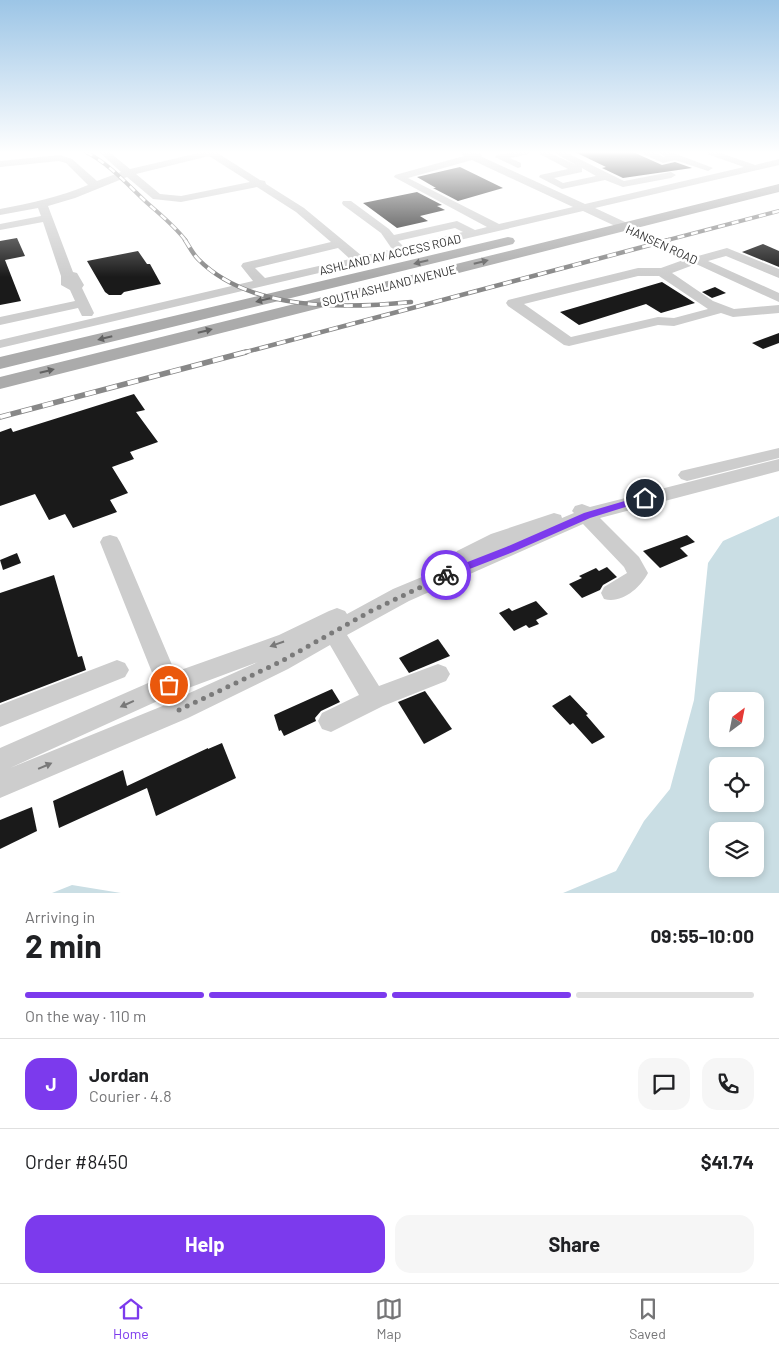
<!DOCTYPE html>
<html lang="en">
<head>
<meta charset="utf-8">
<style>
  :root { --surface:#fff; --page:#f6f6f6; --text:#202124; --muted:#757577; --line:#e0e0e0; --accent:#7c3aed }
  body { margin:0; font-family:Barlow,sans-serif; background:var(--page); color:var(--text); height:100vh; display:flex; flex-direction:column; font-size:19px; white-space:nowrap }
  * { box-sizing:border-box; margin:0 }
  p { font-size:16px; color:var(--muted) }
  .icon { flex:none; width:28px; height:28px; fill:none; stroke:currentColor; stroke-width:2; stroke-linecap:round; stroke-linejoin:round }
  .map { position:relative; height:893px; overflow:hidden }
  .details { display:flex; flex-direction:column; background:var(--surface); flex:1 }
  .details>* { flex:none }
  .needle { width:32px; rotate:32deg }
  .controls { position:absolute; left:709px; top:692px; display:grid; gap:10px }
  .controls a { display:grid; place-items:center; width:55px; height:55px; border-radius:10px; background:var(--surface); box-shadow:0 2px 8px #0003; font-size:25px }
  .pin { position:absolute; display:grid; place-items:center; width:42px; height:42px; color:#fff; margin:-21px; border:2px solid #fff; border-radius:50%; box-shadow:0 1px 5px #0007 }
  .courier { position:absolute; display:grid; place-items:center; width:50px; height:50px; margin:-25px; border:4px solid #7c3aed; border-radius:50%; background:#fff; color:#222; box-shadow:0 1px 6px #0007 }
  .headline em { font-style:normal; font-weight:700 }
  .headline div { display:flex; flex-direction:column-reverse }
  .headline { display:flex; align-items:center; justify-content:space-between; height:85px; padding:0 25px }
  h1 { font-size:32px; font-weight:700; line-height:38px }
  .bar { display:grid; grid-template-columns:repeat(4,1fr); gap:8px 5px; align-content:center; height:60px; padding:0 25px }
  .bar i { height:6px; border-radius:4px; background:var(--line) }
  .bar .selected { background:var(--accent) }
  .bar p { grid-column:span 4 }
  .line { display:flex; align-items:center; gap:12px; padding:0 25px; border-top:1px solid var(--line) }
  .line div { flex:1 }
  .round { display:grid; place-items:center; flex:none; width:52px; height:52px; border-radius:15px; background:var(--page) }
  .cta { display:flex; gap:10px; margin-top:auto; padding:10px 25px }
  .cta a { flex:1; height:58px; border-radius:15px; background:var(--accent); color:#fff; font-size:20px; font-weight:700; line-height:58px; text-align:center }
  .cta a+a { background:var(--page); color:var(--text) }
  .tab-bar { display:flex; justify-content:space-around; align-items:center; height:70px; border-top:1px solid var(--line); background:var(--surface); font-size:14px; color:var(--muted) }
  .tab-bar a { display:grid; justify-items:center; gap:2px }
  .tab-bar .selected { color:var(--accent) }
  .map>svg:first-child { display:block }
</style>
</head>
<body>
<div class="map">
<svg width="779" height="893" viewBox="0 0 779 893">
  <rect width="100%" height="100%" fill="#fff"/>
  <g fill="#cadee4" fill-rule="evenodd">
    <path d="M779,516V893H563L616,871L644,821L670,789L694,700L708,563L723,541ZM718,701H755V739H718ZM718,766H755V804H718ZM718,831H755V869H718Z"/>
    <path d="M72,885L121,893H52Z"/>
  </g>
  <g fill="#1a1a1a">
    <path d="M575,152H633L662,165L675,162L692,168L623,178L602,168L606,167Z"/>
    <path d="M460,167L503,188L458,201L433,188H436L417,177Z"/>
    <path d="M417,192L442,205L437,206L445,210L420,216L428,221L397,228L363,203Z"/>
    <path d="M17,238L25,256L5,260L21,301L0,305V241Z"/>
    <path d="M763,244L779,251V267L742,252Z"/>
    <path d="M138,251L147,264H150L161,284L124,292L121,295H109L105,292L87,261Z"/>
    <path d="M662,282L695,303L661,313L646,304L579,325L560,312Z"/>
    <path d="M715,287L726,293L712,298L702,292Z"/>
    <path d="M779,333V343L763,349L752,343Z"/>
    <path d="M134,394L145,410L136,412L158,442L130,452L134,459L112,467L128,493L110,500L117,512L73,528L65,514L49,520L35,494L0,506V432L11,428L13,432Z"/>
    <path d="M687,535L695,542L680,548L688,556L660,568L643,551Z"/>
    <path d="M17,553L21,563L3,570L0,560Z"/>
    <path d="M607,567L617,577L603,585L600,590L582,598L569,584L582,578L579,576L596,568L599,571Z"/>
    <path d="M54,575L78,657L82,656L86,670L0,703V593Z"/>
    <path d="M536,601L548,614L536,620L539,624L529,628L526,625L514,631L499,613L509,608L512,611Z"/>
    <path d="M438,639L450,656L409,673L399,658Z"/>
    <path d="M332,689L340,702L321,711L315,718L316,721L284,736L281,730L279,731L274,715Z"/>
    <path d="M425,691L452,729L424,744L398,702Z"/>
    <path d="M570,695L588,714L586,715L605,737L592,744L573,723L570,725L552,706Z"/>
    <path d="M222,743L236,778L156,816L147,788L59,828L53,801L123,770L127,786L208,748V749Z"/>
    <path d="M32,807L37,831L0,849V820Z"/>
  </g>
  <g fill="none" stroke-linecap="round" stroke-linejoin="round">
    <g fill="#cdcdcd" fill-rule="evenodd">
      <path d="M99,152H109L130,169L203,152H216L260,180L265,181L266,184L304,208L362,256L392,249L381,233L343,205L342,203L343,201H351L389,229L394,235L457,221L475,230L487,227L394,177L395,175L464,156L459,152L481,153L482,157L585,204L744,167L707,154L705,152H718L755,165L779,159V165L595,208L698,256L727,248L779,269V278L726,256L708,261L779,293V302L696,264L672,273L713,301L734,309L779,305V313L733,317L721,313L674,326L658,325L569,346L564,345L508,306L506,303L508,300L638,268H661L686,259L583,211L0,348V340L253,281L241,266L243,263L331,242L296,212L257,187L181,202L153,199L127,177L75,198L48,206L73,272L77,273L84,285L82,288L94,313L92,316H82L78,308L0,325V317L75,301L70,290L61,285V276L43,222L0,230V224L41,216L38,208L0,215V209C31,203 60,197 88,185L66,163L59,161L0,167V161L60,155L72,159L97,181L121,172ZM209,156L250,182L181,196L160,194L136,174ZM472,160L573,207L499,224L408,178ZM455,228L463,232L403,246L398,241ZM338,248L350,259L265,278L255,268ZM638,276H659L708,309L674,318L658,317L571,337L524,304Z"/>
      <path d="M512,152H531L529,154L510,158L521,163V167L518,168L495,157L497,155Z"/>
      <path d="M536,152H548L576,165L553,152H565L624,181L671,172L676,175L671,178L623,187L605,180L562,189L539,177L540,175L568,169ZM582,168L596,176L563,183L554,178L582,172Z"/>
      <path d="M639,152H652L664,157L665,156L657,152H671L713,168L708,171L675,160L663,163Z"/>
      <path d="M779,448V458L687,481L681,479L678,475L681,471Z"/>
      <path d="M779,459V471L600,518L639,557L648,573C640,588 622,604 604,599L601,593L604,587L627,573L624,567L583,524L409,601L347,635L379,686L438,664L446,667L450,674L446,681L383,706L331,732L322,729L318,721L322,713L359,695L330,645L288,669L188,718L0,798V772L8,769L0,772V748L155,680L100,542L103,537L110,535L117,537L120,542L175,672L279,635L329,611L337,608L345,611L347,614L393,589L458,562L454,556L457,551L491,534L554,513L561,515L562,518L574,513L572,511L575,506L582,504L590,507ZM258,662L185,695L183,690ZM162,699L165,705L10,768Z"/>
      <path d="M117,660L125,663L129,670L125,677L0,727V705Z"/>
    </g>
    <g fill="#ababab" fill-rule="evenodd">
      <path d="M779,184V192L0,389V377Z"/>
      <path d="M508,237L513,238L515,241L513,244L0,369V357Z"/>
    </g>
    <defs>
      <g id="rail-far2">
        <path d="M86,152C109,164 125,182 144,200C158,213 174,225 186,241"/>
        <path d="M664,241L779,211"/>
      </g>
      <g id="rail-far1">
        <path d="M185,240C189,246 193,254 198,259C249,311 344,309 411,302"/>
        <path d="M242,353L669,240"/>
      </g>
      <path id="rail" d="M0,417L246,352"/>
    </defs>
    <use href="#rail-far2" stroke="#888" stroke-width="4"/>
    <use href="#rail-far1" stroke="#888" stroke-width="4.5"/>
    <use href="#rail" stroke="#888" stroke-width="5.5"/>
    <use href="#rail-far2" stroke="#fff" stroke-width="2.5" stroke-dasharray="7" stroke-linecap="butt"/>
    <use href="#rail-far1" stroke="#fff" stroke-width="3" stroke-dasharray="9" stroke-linecap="butt"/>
    <use href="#rail" stroke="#fff" stroke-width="4" stroke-dasharray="11" stroke-linecap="butt"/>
  </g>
  <defs><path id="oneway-solid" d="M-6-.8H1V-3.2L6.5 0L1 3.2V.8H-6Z" transform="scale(1.25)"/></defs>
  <g fill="#636363">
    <use href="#oneway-solid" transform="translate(421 262) rotate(166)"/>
    <use href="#oneway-solid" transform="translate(481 262) rotate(-14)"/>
    <use href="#oneway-solid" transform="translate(263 300) rotate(166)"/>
    <use href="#oneway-solid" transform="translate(205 331) rotate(-14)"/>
    <use href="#oneway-solid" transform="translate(105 338) rotate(166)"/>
    <use href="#oneway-solid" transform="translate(47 371) rotate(-14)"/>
  </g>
  <g fill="#787878">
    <use href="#oneway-solid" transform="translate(277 644) rotate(161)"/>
    <use href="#oneway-solid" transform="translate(127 704) rotate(156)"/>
    <use href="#oneway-solid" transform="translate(45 766) rotate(-23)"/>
  </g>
  <linearGradient id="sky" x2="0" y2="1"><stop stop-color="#9cc5e6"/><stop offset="0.55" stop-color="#fff"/><stop offset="1" stop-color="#fff" stop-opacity="0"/></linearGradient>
  <rect width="779" height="277" fill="url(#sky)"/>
  <path fill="#7c3aed" d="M645,495L650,498L648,500L590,518L513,552L449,577L446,578L441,575L442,572L506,547L584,513Z"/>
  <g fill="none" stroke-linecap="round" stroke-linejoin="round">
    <path stroke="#7a7a7a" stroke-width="5" stroke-dasharray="0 9" d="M169,685L179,710L280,662L371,611L446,575"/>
  </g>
  <g text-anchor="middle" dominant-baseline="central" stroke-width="5" stroke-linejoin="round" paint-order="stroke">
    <g font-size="12" fill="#333" stroke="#fff">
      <text transform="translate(662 244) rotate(25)">HANSEN ROAD</text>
      <text transform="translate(390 254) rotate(-13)">ASHLAND AV ACCESS ROAD</text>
      <text transform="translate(389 285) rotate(-14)">SOUTH ASHLAND AVENUE</text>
    </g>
  </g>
</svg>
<div class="controls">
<a><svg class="needle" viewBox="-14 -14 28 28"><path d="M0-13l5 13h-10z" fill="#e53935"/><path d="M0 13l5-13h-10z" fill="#757577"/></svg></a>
<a><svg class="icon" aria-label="locate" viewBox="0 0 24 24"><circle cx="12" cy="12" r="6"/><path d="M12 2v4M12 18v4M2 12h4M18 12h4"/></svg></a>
<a><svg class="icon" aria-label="layers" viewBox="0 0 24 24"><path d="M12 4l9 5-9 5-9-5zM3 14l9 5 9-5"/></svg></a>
</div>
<div class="pin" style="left:169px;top:685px;background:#ea580c"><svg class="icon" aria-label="bag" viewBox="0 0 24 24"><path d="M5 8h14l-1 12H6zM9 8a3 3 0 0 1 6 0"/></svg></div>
<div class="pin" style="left:645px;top:498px;background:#1f2937"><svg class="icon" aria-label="home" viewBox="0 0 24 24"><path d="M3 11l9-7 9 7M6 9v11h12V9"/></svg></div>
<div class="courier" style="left:446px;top:575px"><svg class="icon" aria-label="bike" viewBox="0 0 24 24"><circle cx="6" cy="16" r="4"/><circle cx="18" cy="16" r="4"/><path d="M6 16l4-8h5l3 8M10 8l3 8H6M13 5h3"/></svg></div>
</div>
<section class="details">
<div class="headline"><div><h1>2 min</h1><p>Arriving in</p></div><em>09:55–10:00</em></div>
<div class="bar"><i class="selected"></i><i class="selected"></i><i class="selected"></i><i></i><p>On the way · 110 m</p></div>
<div class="line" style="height:90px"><b class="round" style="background:var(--accent);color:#fff">J</b><div><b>Jordan</b><p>Courier · 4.8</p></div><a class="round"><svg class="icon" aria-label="chat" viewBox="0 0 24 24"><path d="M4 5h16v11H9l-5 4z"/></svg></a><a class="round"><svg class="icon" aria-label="phone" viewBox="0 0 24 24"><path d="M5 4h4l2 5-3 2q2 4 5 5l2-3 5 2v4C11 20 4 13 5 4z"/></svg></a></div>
<div class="line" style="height:65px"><div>Order #8450</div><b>$41.74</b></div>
<div class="cta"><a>Help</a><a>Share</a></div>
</section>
<nav class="tab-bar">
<a class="selected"><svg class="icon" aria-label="home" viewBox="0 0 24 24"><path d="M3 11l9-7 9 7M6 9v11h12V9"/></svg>Home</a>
<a><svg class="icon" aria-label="map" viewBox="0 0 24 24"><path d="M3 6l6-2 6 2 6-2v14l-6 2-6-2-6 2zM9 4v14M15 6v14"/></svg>Map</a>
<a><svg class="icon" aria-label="saved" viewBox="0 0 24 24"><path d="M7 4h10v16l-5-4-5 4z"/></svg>Saved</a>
</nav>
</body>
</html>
